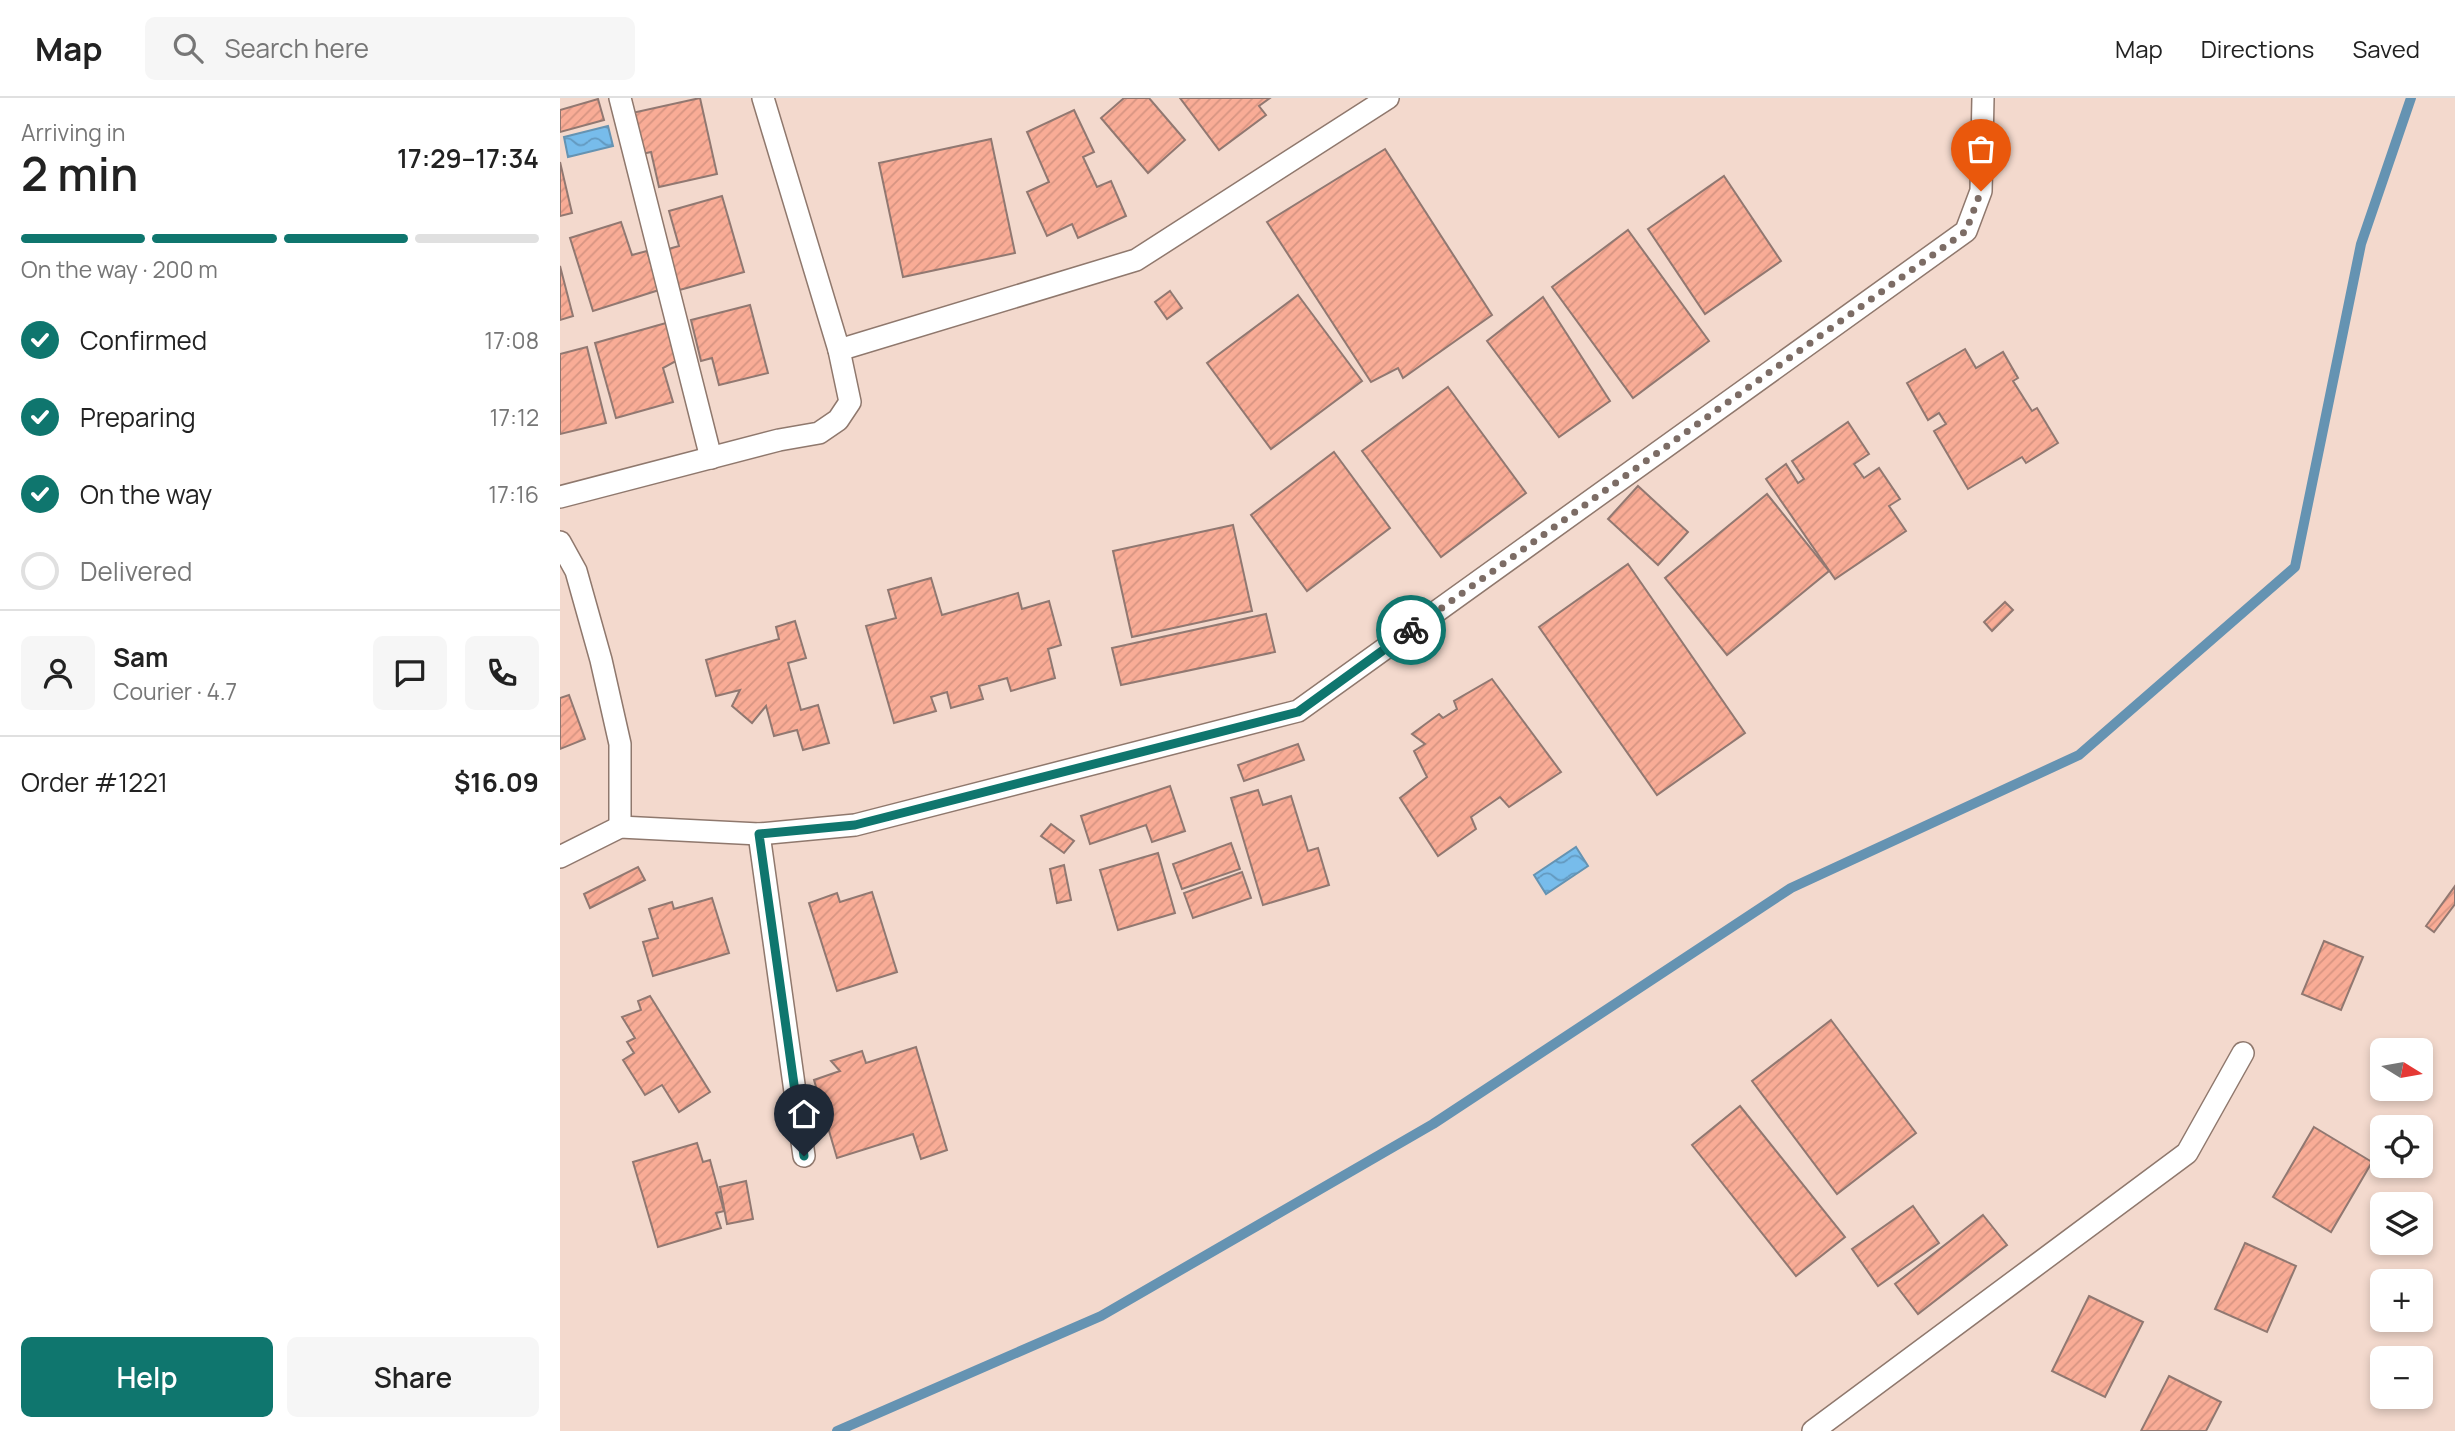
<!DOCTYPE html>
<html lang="en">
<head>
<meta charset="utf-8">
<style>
  :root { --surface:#fff; --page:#f6f6f6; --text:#222; --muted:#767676; --line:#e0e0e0; --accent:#0f766e }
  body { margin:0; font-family:Manrope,sans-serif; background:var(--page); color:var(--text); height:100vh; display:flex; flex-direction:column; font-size:26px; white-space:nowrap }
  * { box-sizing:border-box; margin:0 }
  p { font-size:23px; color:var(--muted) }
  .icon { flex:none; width:38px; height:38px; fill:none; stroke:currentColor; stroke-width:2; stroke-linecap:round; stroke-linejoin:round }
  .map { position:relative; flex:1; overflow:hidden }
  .sheet { display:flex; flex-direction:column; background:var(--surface); width:560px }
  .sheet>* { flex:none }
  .needle { width:46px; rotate:101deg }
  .fabs { position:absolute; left:1810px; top:940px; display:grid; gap:14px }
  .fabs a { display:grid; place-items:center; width:63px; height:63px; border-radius:10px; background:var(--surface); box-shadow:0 4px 10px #0003; font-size:35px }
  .pin { position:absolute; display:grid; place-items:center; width:60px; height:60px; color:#fff; margin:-72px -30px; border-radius:50% 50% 50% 0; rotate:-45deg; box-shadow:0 0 7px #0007 }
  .pin .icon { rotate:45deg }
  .courier { position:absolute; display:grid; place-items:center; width:70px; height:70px; margin:-35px; border:5px solid #0f766e; border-radius:50%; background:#fff; color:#222; box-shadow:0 2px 9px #0007 }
  .headline em { font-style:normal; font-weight:600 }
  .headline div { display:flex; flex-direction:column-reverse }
  .headline { display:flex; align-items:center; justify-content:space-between; height:119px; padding:0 21px }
  h1 { font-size:46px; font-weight:600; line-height:52px }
  .bar { display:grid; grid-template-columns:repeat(4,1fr); gap:10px 7px; align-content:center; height:84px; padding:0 21px }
  .bar i { height:9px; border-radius:5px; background:var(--line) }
  .bar .on { background:var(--accent) }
  .bar p { grid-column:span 4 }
  .line { display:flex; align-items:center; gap:18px; padding:0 21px; border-top:2px solid var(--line) }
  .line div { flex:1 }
  .round { display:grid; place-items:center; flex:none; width:74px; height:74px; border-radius:10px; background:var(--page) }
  ol { padding:0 21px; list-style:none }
  li { display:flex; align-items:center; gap:21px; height:77px }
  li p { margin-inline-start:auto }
  li .icon { padding:7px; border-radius:50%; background:var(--accent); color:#fff; stroke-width:4 }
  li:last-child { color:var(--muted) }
  li i { width:38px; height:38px; border:4px solid var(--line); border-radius:50% }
  .primary-button { display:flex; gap:14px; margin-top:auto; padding:14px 21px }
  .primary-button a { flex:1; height:80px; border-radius:10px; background:var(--accent); color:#fff; font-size:28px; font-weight:600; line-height:80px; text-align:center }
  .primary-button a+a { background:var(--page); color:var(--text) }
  header { display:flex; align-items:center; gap:42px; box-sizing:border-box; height:98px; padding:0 35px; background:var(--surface); border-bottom:2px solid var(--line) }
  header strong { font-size:33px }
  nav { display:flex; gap:38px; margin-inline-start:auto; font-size:24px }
  .search { width:490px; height:63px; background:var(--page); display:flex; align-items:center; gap:18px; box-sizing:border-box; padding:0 24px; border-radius:10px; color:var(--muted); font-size:26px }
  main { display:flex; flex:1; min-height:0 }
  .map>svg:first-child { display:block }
</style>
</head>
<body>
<header>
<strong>Map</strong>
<div class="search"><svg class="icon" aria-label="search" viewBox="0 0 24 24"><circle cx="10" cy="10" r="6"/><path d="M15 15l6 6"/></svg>Search here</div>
<nav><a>Map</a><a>Directions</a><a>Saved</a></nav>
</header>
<main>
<section class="sheet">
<div class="headline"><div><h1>2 min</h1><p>Arriving in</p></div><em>17:29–17:34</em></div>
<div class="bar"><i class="on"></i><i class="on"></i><i class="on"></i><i></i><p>On the way · 200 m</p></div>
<ol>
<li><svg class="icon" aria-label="check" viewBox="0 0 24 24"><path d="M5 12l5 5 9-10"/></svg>Confirmed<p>17:08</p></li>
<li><svg class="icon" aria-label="check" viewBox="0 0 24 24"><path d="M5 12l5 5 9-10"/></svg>Preparing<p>17:12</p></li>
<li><svg class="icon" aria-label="check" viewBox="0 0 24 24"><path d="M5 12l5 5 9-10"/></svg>On the way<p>17:16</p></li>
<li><i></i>Delivered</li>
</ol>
<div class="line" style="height:126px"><a class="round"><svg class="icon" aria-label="person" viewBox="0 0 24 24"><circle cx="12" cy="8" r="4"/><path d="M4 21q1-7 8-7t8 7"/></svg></a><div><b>Sam</b><p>Courier · 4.7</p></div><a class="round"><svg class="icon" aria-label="chat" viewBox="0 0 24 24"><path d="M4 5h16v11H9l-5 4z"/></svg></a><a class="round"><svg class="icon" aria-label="phone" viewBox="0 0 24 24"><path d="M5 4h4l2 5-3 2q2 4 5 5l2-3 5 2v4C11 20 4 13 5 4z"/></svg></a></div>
<div class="line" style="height:91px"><div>Order #1221</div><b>$16.09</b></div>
<div class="primary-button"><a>Help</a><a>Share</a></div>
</section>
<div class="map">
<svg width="1895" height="1333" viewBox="0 0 1895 1333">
  <defs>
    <pattern id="water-waves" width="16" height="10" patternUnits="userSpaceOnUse" patternTransform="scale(1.75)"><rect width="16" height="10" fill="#77bceb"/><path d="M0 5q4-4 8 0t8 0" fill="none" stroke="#6399bf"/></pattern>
    <pattern id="building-hatch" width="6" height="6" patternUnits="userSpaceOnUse" patternTransform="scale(1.75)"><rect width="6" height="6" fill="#f9ac96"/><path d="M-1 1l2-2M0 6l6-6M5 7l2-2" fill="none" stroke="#d69482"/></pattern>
  </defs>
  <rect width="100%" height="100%" fill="#f3d9cd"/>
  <g fill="url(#water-waves)" stroke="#6593b2" stroke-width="2">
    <path d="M48,28L53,48L8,59L4,39Z"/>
    <path d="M1016,749L1028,768L986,796L974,777Z"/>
  </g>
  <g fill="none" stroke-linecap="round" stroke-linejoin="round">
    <path stroke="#6593b2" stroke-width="10" d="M277,1333L541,1218L873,1026L1231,790L1519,657L1735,469L1801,146L1851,0"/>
  </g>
  <g fill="url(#building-hatch)" stroke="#917871" stroke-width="2">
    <path d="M140,0L157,76L99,89L91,54L82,56L72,15Z"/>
    <path d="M564,0H589L625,42L588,75L541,20Z"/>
    <path d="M620,0H710L699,8L706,17L659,52Z"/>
    <path d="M38,1L44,22L0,34V12Z"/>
    <path d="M514,12L534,54L523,59L537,89L551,83L566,118L518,140L512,126L487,138L467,94L489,84L467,34Z"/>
    <path d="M431,41L455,155L343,179L319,65Z"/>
    <path d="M825,51L932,217L843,280L838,270L811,284L707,124Z"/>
    <path d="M0,64L12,115L0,118Z"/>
    <path d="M1164,78L1221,163L1145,216L1088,131Z"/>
    <path d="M162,98L184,174L116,193L105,152L119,148L109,113Z"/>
    <path d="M61,124L72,157L87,153L99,192L33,213L10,140Z"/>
    <path d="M1068,132L1149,243L1073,300L992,189Z"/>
    <path d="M0,168L13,218L0,222Z"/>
    <path d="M610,193L622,210L607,221L595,204Z"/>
    <path d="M738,197L802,283L711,351L647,265Z"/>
    <path d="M983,199L1050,303L999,339L927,243Z"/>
    <path d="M190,207L208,275L159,287L152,260L141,263L131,222Z"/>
    <path d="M106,225L116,263L103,270L113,304L56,320L35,245Z"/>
    <path d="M27,249L46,325L0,336V256Z"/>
    <path d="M1405,251L1416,270L1443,254L1458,280L1453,283L1472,313L1477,310L1498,345L1466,365L1462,359L1408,391L1374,333L1386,326L1379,315L1368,322L1347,285Z"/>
    <path d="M888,289L966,395L881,459L802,353Z"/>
    <path d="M1288,324L1309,356L1294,366L1304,380L1319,370L1340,401L1329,408L1346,433L1275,481L1206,381L1226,366L1238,385L1244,381L1232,363Z"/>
    <path d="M774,354L830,430L747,493L691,417Z"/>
    <path d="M1078,388L1128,434L1098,467L1048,421Z"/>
    <path d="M1207,396L1269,473L1167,557L1105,480Z"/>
    <path d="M673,427L692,513L572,539L553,453Z"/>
    <path d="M1068,466L1185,635L1097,697L979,529Z"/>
    <path d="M371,480L382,517L458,495L462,511L489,503L501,547L488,551L495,580L451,593L447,580L419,588L423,601L391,610L387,594L371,599L376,613L334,625L306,528L336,520L328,492Z"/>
    <path d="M1445,504L1453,512L1432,533L1424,524Z"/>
    <path d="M706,516L715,554L561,587L552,550Z"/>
    <path d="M235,523L246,560L228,565L241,612L258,607L269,645L243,652L237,632L214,638L206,608L192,625L172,608L180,592L156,598L146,562L219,541L216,529Z"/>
    <path d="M932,581L1001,674L949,709L940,699L911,719L916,731L878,758L840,700L867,679L854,653L865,646L852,636L879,616L883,620L897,611L894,603Z"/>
    <path d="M9,597L25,641L0,651V600Z"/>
    <path d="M738,646L744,662L684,683L678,667Z"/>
    <path d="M610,688L625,733L592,744L586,727L530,746L521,718Z"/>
    <path d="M698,692L703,707L731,698L748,753L758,750L769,787L703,807L671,700Z"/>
    <path d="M491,726L514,743L504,755L481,738Z"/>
    <path d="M671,745L680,771L622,791L613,766Z"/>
    <path d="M598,755L615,815L558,832L540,772Z"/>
    <path d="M504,767L511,802L497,805L490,771Z"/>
    <path d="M78,769L85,782L30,810L24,796Z"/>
    <path d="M682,774L691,800L633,820L624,795Z"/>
    <path d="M1895,788V806L1874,834L1866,828Z"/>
    <path d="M312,794L337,874L277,893L249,805L277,795L280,804Z"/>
    <path d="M152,800L169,855L93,878L83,844L98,840L89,811L112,804L114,811Z"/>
    <path d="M1764,843L1803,859L1781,912L1742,896Z"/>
    <path d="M90,898L150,994L119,1014L102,987L85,997L63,962L74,955L67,944L75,940L62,919L81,912L78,903Z"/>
    <path d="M1271,922L1356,1035L1277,1096L1192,983Z"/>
    <path d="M356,949L387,1052L361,1061L353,1036L277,1060L254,982L280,973L271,963L302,953L306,965Z"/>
    <path d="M1180,1008L1285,1139L1236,1178L1132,1047Z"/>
    <path d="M1754,1029L1812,1064L1771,1134L1713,1099Z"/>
    <path d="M137,1045L143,1064L150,1062L164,1113L156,1115L161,1130L98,1149L73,1064Z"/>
    <path d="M186,1083L193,1121L167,1126L160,1089Z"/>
    <path d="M1353,1108L1379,1145L1318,1188L1292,1151Z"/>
    <path d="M1423,1117L1447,1147L1358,1216L1335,1186Z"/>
    <path d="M1685,1145L1736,1168L1707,1234L1655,1211Z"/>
    <path d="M1529,1198L1583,1224L1545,1299L1492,1273Z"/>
    <path d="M1609,1278L1661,1304L1646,1333H1581Z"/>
  </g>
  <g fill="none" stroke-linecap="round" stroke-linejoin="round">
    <defs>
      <g id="service">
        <path d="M60,0L151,360"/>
        <path d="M279,252L576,162L828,0"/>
        <path d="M0,399L219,342L259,335L278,322L290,304L279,252L203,0"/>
        <path d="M0,444L16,473L41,562L60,646V729"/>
        <path d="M199,736L244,1058"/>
        <path d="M0,759L60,729L199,736L295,727L738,613L1406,133L1421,93L1423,0"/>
        <path d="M1253,1333L1627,1055L1683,955"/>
      </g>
    </defs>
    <use href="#service" stroke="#8f786d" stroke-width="24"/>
    <use href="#service" stroke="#fff" stroke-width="21"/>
  </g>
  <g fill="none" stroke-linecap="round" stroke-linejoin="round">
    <path stroke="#7c6c65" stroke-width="7" stroke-dasharray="0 12.6" d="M851,532L1406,133L1421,93"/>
    <path stroke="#0f766e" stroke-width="9" d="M244,1058L199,736L295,727L738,614L851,532"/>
  </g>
</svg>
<div class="fabs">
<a><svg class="needle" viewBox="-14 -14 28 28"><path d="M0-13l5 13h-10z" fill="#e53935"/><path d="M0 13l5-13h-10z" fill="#767676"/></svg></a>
<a><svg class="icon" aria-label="locate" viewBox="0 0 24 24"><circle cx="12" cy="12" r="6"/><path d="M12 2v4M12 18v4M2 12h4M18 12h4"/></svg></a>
<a><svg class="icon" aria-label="layers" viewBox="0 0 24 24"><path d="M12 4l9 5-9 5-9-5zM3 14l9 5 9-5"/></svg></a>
<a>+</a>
<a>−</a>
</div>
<div class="pin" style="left:1421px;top:93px;background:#ea580c"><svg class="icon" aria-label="bag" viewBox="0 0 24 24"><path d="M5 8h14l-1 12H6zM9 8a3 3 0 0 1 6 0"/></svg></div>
<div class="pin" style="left:244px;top:1058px;background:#1f2937"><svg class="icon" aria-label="home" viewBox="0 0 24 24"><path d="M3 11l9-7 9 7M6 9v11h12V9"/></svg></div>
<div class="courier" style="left:851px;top:532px"><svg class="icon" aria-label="bike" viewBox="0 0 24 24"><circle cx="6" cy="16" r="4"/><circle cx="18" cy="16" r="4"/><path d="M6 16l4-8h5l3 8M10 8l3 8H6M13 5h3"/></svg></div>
</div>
</main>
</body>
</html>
